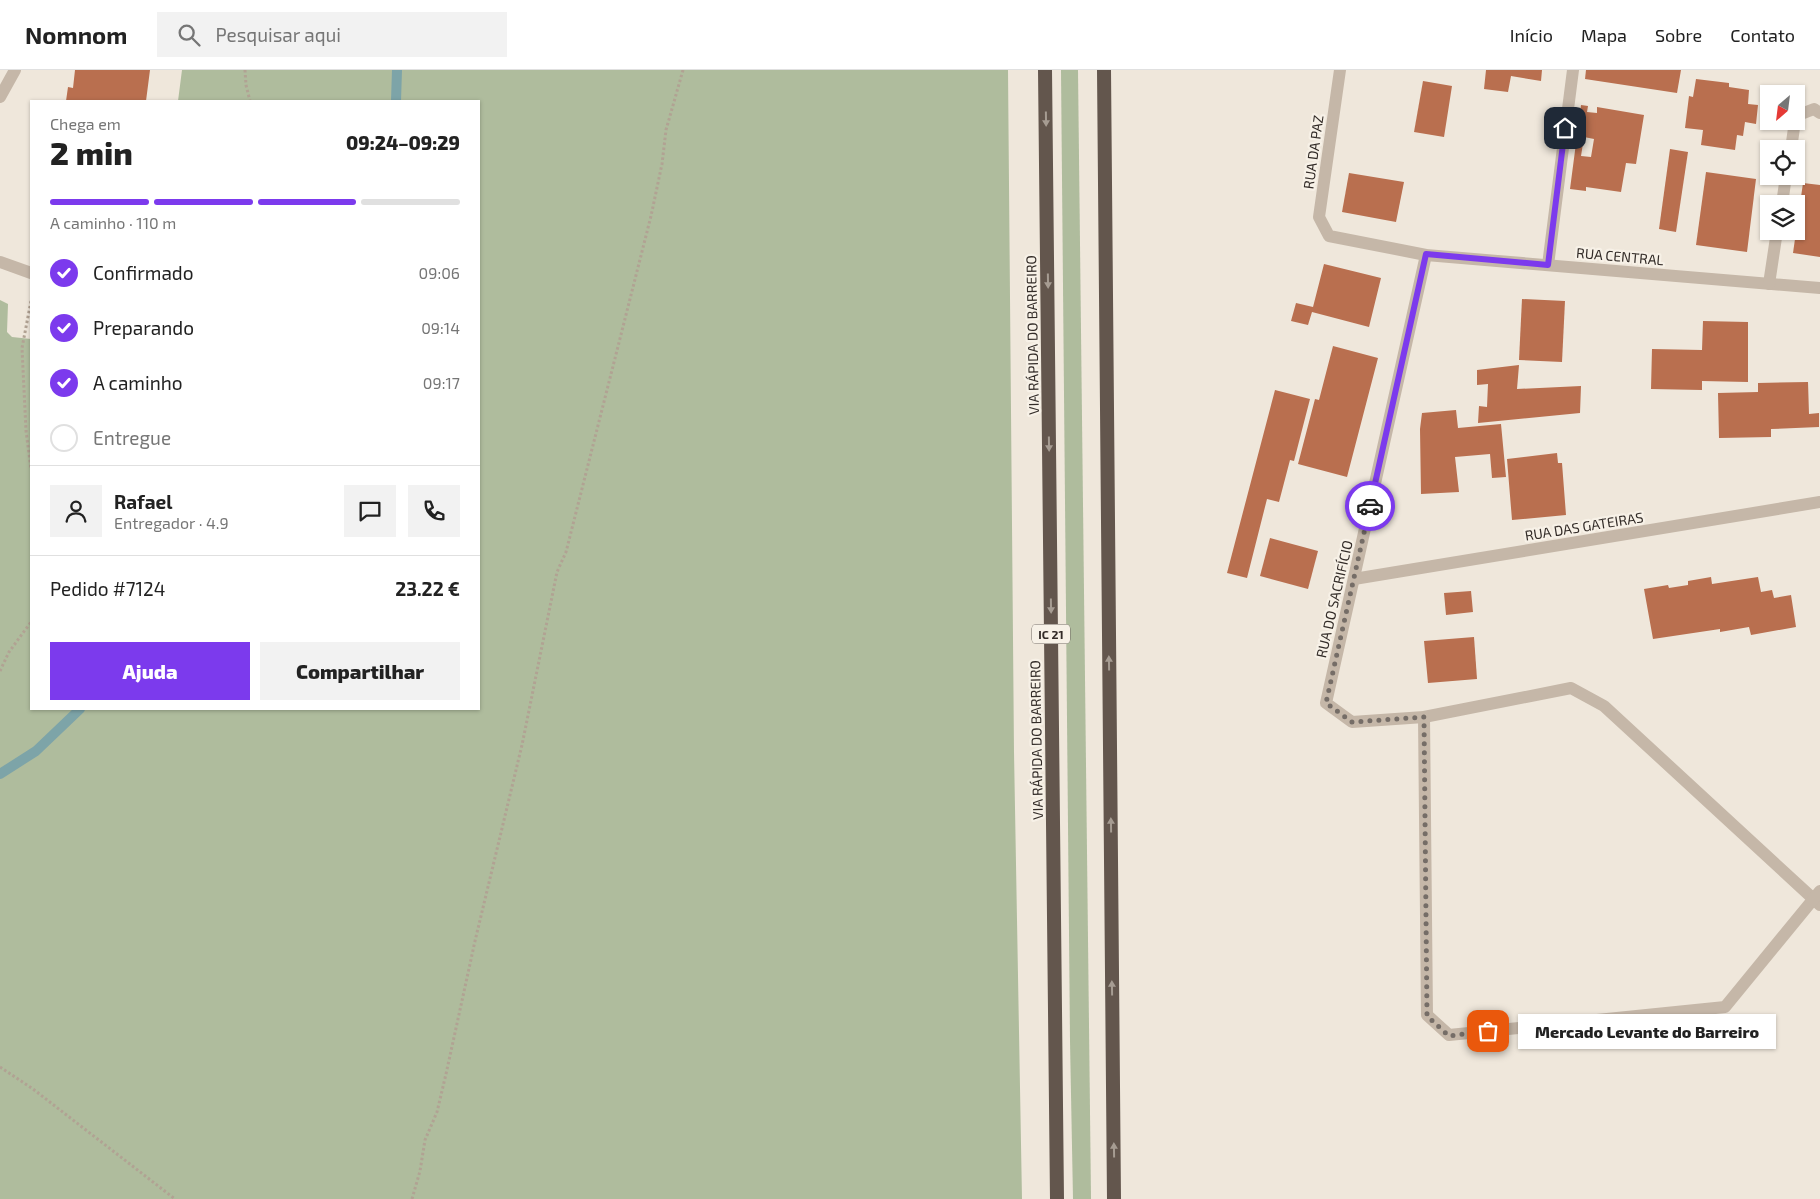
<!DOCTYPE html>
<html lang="pt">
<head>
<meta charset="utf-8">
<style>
  :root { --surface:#fff; --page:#f2f2f2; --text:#222; --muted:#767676; --line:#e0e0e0; --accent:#7c3aed }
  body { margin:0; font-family:"Exo 2",sans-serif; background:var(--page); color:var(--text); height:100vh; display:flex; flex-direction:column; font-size:19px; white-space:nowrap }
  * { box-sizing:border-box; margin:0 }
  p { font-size:16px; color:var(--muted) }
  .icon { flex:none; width:28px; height:28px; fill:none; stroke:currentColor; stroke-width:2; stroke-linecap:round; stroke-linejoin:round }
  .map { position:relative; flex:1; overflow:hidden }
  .panel { position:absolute; left:30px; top:30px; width:450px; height:610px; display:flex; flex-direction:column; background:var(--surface); border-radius:0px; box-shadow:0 1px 4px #0004 }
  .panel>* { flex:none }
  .needle { width:32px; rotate:208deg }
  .tools { position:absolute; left:1760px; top:15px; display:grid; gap:10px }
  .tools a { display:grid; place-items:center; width:45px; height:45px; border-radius:0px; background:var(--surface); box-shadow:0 1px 4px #0004; font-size:25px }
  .pin { position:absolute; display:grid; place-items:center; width:42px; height:42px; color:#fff; margin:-21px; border-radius:10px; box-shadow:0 2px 8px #0006 }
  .courier { position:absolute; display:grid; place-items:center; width:50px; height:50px; margin:-25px; border:4px solid #7c3aed; border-radius:50%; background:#fff; color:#222; box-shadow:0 1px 6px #0007 }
  .bubble { position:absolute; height:35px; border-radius:0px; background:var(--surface); box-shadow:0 1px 4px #0004; font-size:16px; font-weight:800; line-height:35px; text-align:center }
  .head em { font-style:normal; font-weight:800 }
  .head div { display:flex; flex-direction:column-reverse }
  .head { display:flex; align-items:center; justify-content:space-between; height:85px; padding:0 20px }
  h1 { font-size:32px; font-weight:800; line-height:38px }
  .bar { display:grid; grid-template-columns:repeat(4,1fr); gap:8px 5px; align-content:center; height:60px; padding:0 20px }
  .bar i { height:6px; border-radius:4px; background:var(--line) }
  .bar .active { background:var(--accent) }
  .bar p { grid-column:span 4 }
  .line { display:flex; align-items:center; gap:12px; padding:0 20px; border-top:1px solid var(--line) }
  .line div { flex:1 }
  .round { display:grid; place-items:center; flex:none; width:52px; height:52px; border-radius:0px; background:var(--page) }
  ol { padding:0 20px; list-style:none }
  li { display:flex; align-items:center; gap:15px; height:55px }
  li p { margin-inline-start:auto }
  li .icon { padding:5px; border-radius:50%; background:var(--accent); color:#fff; stroke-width:4 }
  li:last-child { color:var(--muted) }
  li i { width:28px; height:28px; border:2px solid var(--line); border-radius:50% }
  .cta { display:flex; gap:10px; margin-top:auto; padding:10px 20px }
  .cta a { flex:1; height:58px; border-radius:0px; background:var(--accent); color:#fff; font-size:20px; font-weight:800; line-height:58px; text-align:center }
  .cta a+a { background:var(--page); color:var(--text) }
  header { display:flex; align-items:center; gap:30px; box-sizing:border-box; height:70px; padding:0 25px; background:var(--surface); border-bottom:1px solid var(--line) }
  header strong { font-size:24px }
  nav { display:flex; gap:28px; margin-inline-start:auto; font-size:18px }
  .search { width:350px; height:45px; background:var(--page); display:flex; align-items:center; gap:12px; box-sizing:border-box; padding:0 18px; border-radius:0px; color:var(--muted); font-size:19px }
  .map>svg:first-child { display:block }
</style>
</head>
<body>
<header>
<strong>Nomnom</strong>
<div class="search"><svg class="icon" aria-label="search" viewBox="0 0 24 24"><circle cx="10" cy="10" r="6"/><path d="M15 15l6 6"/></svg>Pesquisar aqui</div>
<nav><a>Início</a><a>Mapa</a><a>Sobre</a><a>Contato</a></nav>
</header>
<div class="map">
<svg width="1820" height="1129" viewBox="0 0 1820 1129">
  <rect width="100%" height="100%" fill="#efe7db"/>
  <g fill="#afbc9d">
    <path d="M182,0H1008L1014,682L1022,1129H0V230L8,234L7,262L12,267L31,269V639H479V31H178Z"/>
    <path d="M1061,0H1078L1091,1129H1073L1070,971Z"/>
  </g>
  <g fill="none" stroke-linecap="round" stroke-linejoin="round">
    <g stroke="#7da4a8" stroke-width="10">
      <path d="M396,31L397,0"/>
      <path d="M0,704L36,681L80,639"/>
    </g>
  </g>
  <g fill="#b96f4f" fill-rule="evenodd">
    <path d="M75,0H150L146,31H66L68,17L73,18Z"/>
    <path d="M1486,0H1542L1541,11L1511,6L1508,22L1484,19Z"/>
    <path d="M1586,0H1681L1677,23L1585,9Z"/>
    <path d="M1696,9L1729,13V17L1749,20L1748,34L1758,35L1756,54L1745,52L1743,66L1737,65L1735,80L1701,75L1703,60L1685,58L1689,26L1693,27Z"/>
    <path d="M1423,11L1452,16L1444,67L1414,62Z"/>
    <path d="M1581,35L1588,36L1587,42L1597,43V37L1644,45L1636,94L1626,93L1621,122L1586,117V121L1570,119ZM1584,67L1594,69L1591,87L1581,86Z"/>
    <path d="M1670,79L1688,82L1676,162L1659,159Z"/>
    <path d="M1706,102L1756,109L1747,182L1696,175Z"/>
    <path d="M1349,103L1404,112L1396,152L1342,142Z"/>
    <path d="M1803,113L1820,115V187L1793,183Z"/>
    <path d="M1324,194L1381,208L1369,257L1312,242L1308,255L1291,251L1296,233L1313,237Z"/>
    <path d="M1522,229L1565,231L1562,292L1519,290Z"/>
    <path d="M1703,251L1748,252V312L1702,311V320L1651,319L1652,279L1702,280Z"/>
    <path d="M1333,276L1378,288L1347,407L1298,394L1315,329L1319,330Z"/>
    <path d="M1519,295L1517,319L1581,316L1580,343L1478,353L1479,336L1487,337L1488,314L1477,315V300Z"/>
    <path d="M1808,312L1809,344L1819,343V357L1771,359V367L1719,368L1718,323L1758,322V313Z"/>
    <path d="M1275,320L1310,329L1294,391L1290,390L1279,432L1267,429L1247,508L1227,503Z"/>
    <path d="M1456,340L1458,358L1501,354L1506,407L1492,408L1490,384L1455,387L1459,422L1421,424L1420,359L1422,343Z"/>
    <path d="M1557,383L1558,393H1562L1566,445L1512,450L1507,389Z"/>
    <path d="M1270,468L1318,481L1308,519L1260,506Z"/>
    <path d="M1711,507L1712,514L1758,507L1761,522L1772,520L1774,528L1791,525L1796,557L1751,565L1749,557L1720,562V559L1653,569L1644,519L1668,515L1669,518L1688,515V511Z"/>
    <path d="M1471,521L1473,542L1446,545L1444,523Z"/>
    <path d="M1474,567L1477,609L1428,613L1424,571Z"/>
  </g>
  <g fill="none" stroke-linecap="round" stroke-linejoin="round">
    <g stroke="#b1a293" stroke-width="3" stroke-dasharray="2.5 2.5" stroke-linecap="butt">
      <path d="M245,0L246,15L250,31"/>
      <path d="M31,231L22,278L26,361L31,399"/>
      <path d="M0,601L9,582L31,552"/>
      <path d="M0,997L33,1019L175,1129"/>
      <path d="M412,1129L420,1101L425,1070L437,1042L446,1004L475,871L522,675L557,502L566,482L651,146L662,94L666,60L683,0"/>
    </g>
    <g stroke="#c5b7a8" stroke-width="12">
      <path d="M1340,0L1319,147L1329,166L1426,185L1820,218"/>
      <path d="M0,27L15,0"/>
      <path d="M1796,46L1814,39L1820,43"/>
      <path d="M1791,79L1795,51"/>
      <path d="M1782,134L1786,106"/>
      <path d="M1426,185L1326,633L1352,652L1424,647L1571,618L1604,636L1820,835"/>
      <path d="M0,192L31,203"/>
      <path d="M1548,195L1573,0"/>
      <path d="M1769,214L1777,161"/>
      <path d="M1354,509L1820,432"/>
      <path d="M1424,647L1427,945L1449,965L1725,937L1820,821"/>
    </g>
    <g stroke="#63564d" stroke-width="14">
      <path d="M1045,0L1057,1129"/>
      <path d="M1104,0L1114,1129"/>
    </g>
  </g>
  <defs><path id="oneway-solid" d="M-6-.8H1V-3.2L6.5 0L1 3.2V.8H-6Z" transform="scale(1.25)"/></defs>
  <g fill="#a69c92">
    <use href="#oneway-solid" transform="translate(1046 49) rotate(89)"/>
    <use href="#oneway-solid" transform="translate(1048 211) rotate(89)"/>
    <use href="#oneway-solid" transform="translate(1049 374) rotate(89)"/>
    <use href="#oneway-solid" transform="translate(1051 536) rotate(89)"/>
    <use href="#oneway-solid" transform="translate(1109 593) rotate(-91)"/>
    <use href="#oneway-solid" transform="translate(1111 755) rotate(-91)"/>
    <use href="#oneway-solid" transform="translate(1112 918) rotate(-91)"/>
    <use href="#oneway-solid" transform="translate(1114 1080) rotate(-91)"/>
  </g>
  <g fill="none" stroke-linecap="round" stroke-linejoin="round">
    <path stroke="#756d67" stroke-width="5" stroke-dasharray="0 9" d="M1370,436L1326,633L1352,652L1424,647L1427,946L1449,966L1488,961"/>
    <path stroke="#7c3aed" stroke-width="6" d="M1370,436L1426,184L1548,195L1565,58"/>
  </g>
  <g text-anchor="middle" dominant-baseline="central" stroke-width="4.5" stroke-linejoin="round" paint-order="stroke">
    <rect fill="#f7f1e7" stroke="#6e6761" stroke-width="1" x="1032" y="554.5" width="38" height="19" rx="4"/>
    <g font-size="12" font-weight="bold" fill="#332c28">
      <text x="1051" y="564">IC 21</text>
    </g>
    <g font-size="14" fill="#332c28" stroke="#f7f1e7">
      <text transform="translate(1313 82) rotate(-82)">RUA DA PAZ</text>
      <text transform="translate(1620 186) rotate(5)">RUA CENTRAL</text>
      <text transform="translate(1032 265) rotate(-91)">VIA RÁPIDA DO BARREIRO</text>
      <text transform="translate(1584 456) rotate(-9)">RUA DAS GATEIRAS</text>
      <text transform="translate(1334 529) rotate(-77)">RUA DO SACRIFÍCIO</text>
      <text transform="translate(1036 670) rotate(-91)">VIA RÁPIDA DO BARREIRO</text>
    </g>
  </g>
</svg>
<div class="tools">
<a><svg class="needle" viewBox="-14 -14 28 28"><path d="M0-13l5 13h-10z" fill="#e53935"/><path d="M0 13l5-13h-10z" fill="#767676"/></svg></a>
<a><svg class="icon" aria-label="locate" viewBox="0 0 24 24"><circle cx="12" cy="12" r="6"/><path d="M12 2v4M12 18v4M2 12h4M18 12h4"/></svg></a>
<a><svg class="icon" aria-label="layers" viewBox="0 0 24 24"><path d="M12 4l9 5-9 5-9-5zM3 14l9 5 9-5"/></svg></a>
</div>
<div class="pin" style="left:1488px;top:961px;background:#ea580c"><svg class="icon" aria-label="bag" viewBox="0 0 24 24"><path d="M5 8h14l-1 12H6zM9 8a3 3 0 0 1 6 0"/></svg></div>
<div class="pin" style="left:1565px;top:58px;background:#1f2937"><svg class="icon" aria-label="home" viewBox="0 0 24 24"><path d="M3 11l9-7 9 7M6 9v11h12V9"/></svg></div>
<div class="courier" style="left:1370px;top:436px"><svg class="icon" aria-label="car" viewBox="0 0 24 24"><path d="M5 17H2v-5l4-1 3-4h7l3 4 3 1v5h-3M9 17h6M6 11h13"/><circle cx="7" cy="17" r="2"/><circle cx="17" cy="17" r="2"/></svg></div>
<div class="bubble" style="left:1518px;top:944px;width:258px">Mercado Levante do Barreiro</div>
<section class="panel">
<div class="head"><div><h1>2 min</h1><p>Chega em</p></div><em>09:24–09:29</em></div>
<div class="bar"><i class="active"></i><i class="active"></i><i class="active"></i><i></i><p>A caminho · 110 m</p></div>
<ol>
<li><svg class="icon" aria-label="check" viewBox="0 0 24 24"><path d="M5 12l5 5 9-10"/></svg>Confirmado<p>09:06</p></li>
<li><svg class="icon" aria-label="check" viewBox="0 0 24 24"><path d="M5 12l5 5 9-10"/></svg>Preparando<p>09:14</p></li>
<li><svg class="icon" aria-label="check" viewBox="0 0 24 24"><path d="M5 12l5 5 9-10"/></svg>A caminho<p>09:17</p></li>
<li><i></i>Entregue</li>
</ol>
<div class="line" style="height:90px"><a class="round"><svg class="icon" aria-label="person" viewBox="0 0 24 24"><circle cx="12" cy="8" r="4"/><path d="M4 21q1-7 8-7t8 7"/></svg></a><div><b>Rafael</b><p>Entregador · 4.9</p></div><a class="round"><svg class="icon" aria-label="chat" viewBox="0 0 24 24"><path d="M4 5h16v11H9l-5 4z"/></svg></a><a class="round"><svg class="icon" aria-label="phone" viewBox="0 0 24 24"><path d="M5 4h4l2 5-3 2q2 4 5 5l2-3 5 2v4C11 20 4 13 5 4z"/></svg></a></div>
<div class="line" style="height:65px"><div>Pedido #7124</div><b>23.22 €</b></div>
<div class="cta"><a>Ajuda</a><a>Compartilhar</a></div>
</section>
</div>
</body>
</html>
